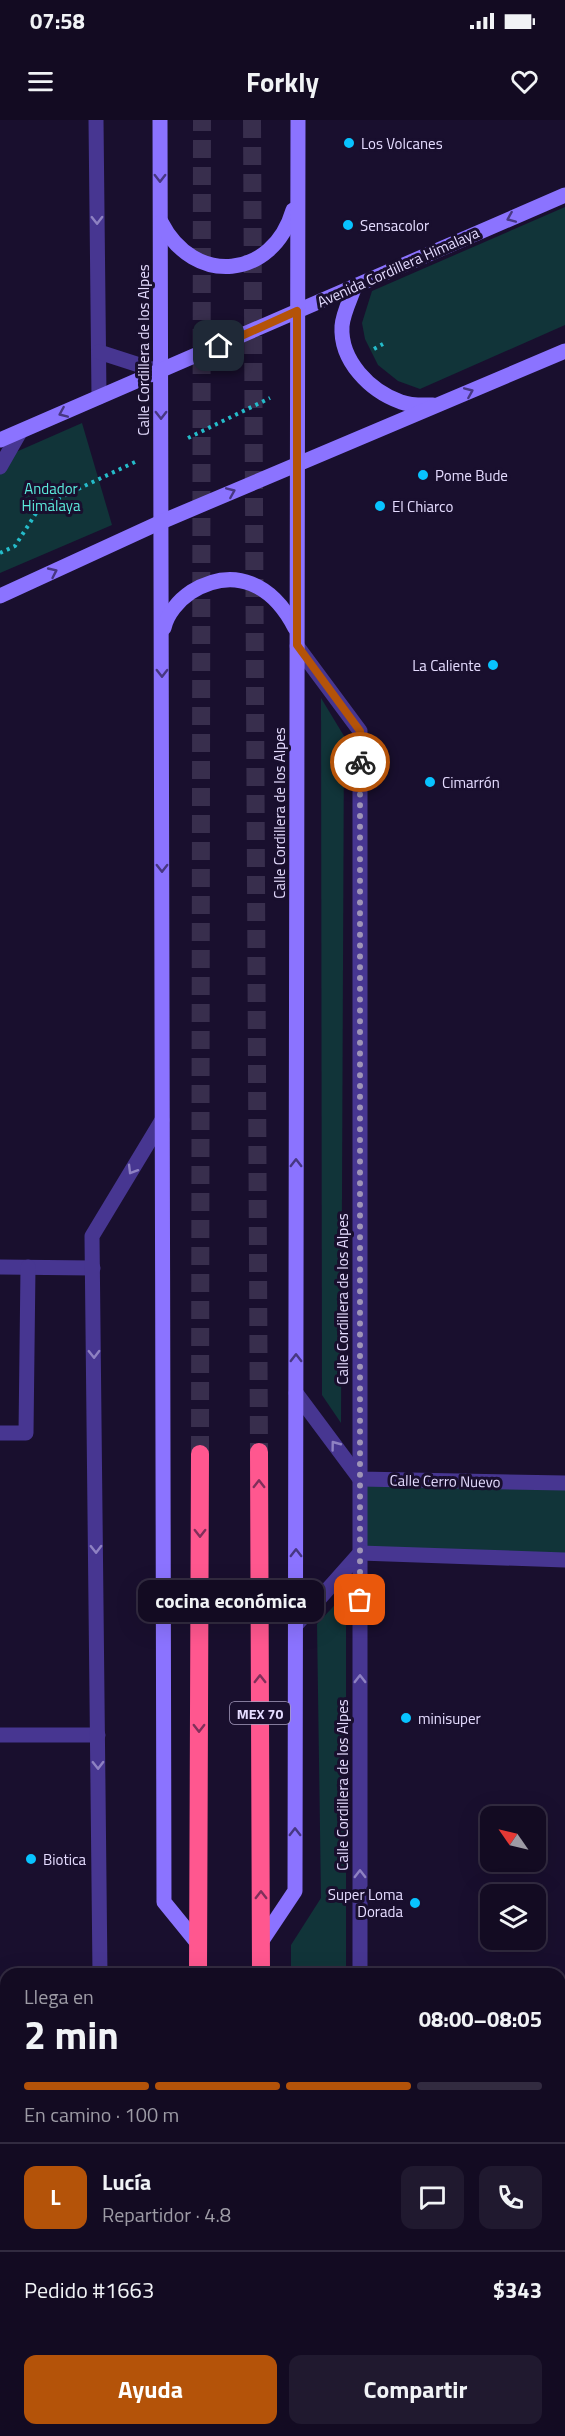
<!DOCTYPE html>
<html lang="es">
<head>
<meta charset="utf-8">
<style>
  :root { --surface:#130b22; --page:#20192f; --text:#f1f3f6; --muted:#9d9ba5; --line:#322b40; --accent:#b45309 }
  body { margin:0; font-family:"Titillium Web",sans-serif; background:var(--page); color:var(--text); height:100vh; display:flex; flex-direction:column; font-size:22px; white-space:nowrap }
  * { box-sizing:border-box; margin:0 }
  p { font-size:20px; color:var(--muted) }
  .icon { flex:none; width:33px; height:33px; fill:none; stroke:currentColor; stroke-width:2; stroke-linecap:round; stroke-linejoin:round }
  .map { position:relative; flex:1; overflow:hidden }
  .side { position:absolute; left:0px; top:1848px; width:566px; height:468px; display:flex; flex-direction:column; background:var(--surface); border-radius:18px 18px 0 0; box-shadow:0 6px 24px #0002,0 0 0 2px var(--line) }
  .side>* { flex:none }
  .needle { width:39px; rotate:304deg }
  .buttons { position:absolute; left:480px; top:1686px; display:grid; gap:12px }
  .buttons a { display:grid; place-items:center; width:66px; height:66px; border-radius:12px; background:var(--surface); box-shadow:0 6px 24px #0002,0 0 0 2px var(--line); font-size:30px }
  .pin { position:absolute; display:grid; place-items:center; width:51px; height:51px; color:#fff; margin:-26px; border-radius:12px; box-shadow:0 3px 9px #0006 }
  .courier { position:absolute; display:grid; place-items:center; width:60px; height:60px; margin:-30px; border:4px solid #b45309; border-radius:50%; background:#fff; color:#222; box-shadow:0 2px 8px #0007 }
  .bubble { position:absolute; height:42px; border-radius:12px; background:var(--surface); box-shadow:0 6px 24px #0002,0 0 0 2px var(--line); font-size:20px; font-weight:700; line-height:42px; text-align:center }
  .head em { font-style:normal; font-weight:700 }
  .head div { display:flex; flex-direction:column-reverse }
  .head { display:flex; align-items:center; justify-content:space-between; height:102px; padding:0 24px }
  h1 { font-size:39px; font-weight:700; line-height:45px }
  .bar { display:grid; grid-template-columns:repeat(4,1fr); gap:9px 6px; align-content:center; height:72px; padding:0 24px }
  .bar i { height:8px; border-radius:4px; background:var(--line) }
  .bar .on { background:var(--accent) }
  .bar p { grid-column:span 4 }
  .line { display:flex; align-items:center; gap:15px; padding:0 24px; border-top:2px solid var(--line) }
  .line div { flex:1 }
  .round { display:grid; place-items:center; flex:none; width:63px; height:63px; border-radius:12px; background:var(--page) }
  .cta { display:flex; gap:12px; margin-top:auto; padding:12px 24px }
  .cta a { flex:1; height:69px; border-radius:12px; background:var(--accent); color:#fff; font-size:24px; font-weight:700; line-height:69px; text-align:center }
  .cta a+a { background:var(--page); color:var(--text) }
  .status { display:flex; justify-content:space-between; align-items:center; height:42px; padding:0 30px; background:var(--surface); direction:ltr }
  .status svg { height:16px; fill:currentColor }
  header { display:flex; justify-content:space-between; align-items:center; height:78px; padding:0 24px; background:var(--surface); font-size:27px; font-weight:700 }
  .map>svg:first-child { display:block }
</style>
</head>
<body>
<div class="status"><b>07:58</b><svg viewBox="0 0 49 12"><path d="M0 12V9h3v3zM5 12V6h3v6zM10 12V3h3v9zM15 12V0h3v12zM26 1h20v11H26zM47 4h2v5h-2z"/></svg></div>
<header><svg class="icon" aria-label="menu" viewBox="0 0 24 24"><path d="M4 6h16M4 12h16M4 18h16"/></svg>Forkly<svg class="icon" aria-label="heart" viewBox="0 0 24 24"><path d="M12 20l-8-8c-3-5 5-10 8-4 3-6 11-1 8 4z"/></svg></header>
<div class="map">
<svg width="565" height="2316" viewBox="0 0 565 2316">
  <rect width="100%" height="100%" fill="#190f2e"/>
  <g fill="#113439">
    <path d="M565,87V205L420,269L398,261L378,245L365,219L362,203L372,171Z"/>
    <path d="M82,303L112,405L0,453V339Z"/>
    <path d="M321,578L344,616L341,1303L322,1275Z"/>
    <path d="M353,1359L565,1363V1440L360,1433Z"/>
    <path d="M346,1473V1854H291V1825L321,1778L317,1504Z"/>
    <rect x="292" y="2310" width="55" height="6"/>
  </g>
  <g fill="none" stroke-linecap="round" stroke-linejoin="round">
    <g stroke="#382e4d" stroke-width="18" stroke-dasharray="18 9" stroke-linecap="butt">
      <path d="M252,0L259,1332"/>
      <path d="M200,1334L202,0"/>
    </g>
    <g stroke="#25bcca" stroke-width="4" stroke-dasharray="3 4.5" stroke-linecap="butt">
      <path d="M374,229L383,224"/>
      <path d="M188,318L270,278"/>
      <path d="M0,433L15,426L40,387L135,342"/>
    </g>
    <path stroke="#473691" stroke-width="15" d="M0,347L20,312"/>
    <g stroke="#473691" stroke-width="15">
      <path d="M96,0L99,277"/>
      <path d="M99,232L161,252"/>
      <path d="M297,526L360,611V1854"/>
      <path d="M0,1147L93,1148"/>
      <path d="M296,1273L360,1359L565,1363"/>
      <path d="M0,1313H26L28,1147"/>
      <path d="M296,1505L360,1433L565,1440"/>
      <path d="M0,1615H98"/>
      <path d="M100,1854L92,1116L162,1000"/>
      <path d="M0,1871H6"/>
      <path d="M0,2279H6"/>
      <path d="M104,2310V2316"/>
      <path d="M360,2310V2316"/>
    </g>
    <g stroke="#8b73ff" stroke-width="15">
      <path d="M160,0L164,1782L199,1825"/>
      <path d="M161,102C194,167 273,159 293,90"/>
      <path d="M355,166C351,178 343,193 342,206C340,241 370,271 401,282C411,286 423,285 433,285"/>
      <path d="M0,320L565,75"/>
      <path d="M0,476L161,402L565,231"/>
      <path d="M164,508C167,494 179,480 191,472C235,445 273,465 295,508"/>
      <path d="M261,1822L295,1771L298,0"/>
    </g>
    <g stroke="#ff578f" stroke-width="18">
      <path d="M259,1332L261,1854"/>
      <path d="M198,1854L200,1334"/>
      <path d="M185,2310V2316"/>
      <path d="M266,2310V2316"/>
    </g>
  </g>
  <defs><path id="oneway-chevron" d="M-2-3.5L2.5 0L-2 3.5" fill="none" stroke-width="1.6" stroke-linecap="round" stroke-linejoin="round" transform="scale(1.5)"/></defs>
  <g stroke="#473782">
    <use href="#oneway-chevron" transform="translate(160 58) rotate(90)"/>
    <use href="#oneway-chevron" transform="translate(511 98) rotate(157)"/>
    <use href="#oneway-chevron" transform="translate(469 272) rotate(-23)"/>
    <use href="#oneway-chevron" transform="translate(63 293) rotate(157)"/>
    <use href="#oneway-chevron" transform="translate(161 295) rotate(90)"/>
    <use href="#oneway-chevron" transform="translate(231 372) rotate(-23)"/>
    <use href="#oneway-chevron" transform="translate(53 452) rotate(-25)"/>
    <use href="#oneway-chevron" transform="translate(162 553) rotate(90)"/>
    <use href="#oneway-chevron" transform="translate(162 748) rotate(90)"/>
    <use href="#oneway-chevron" transform="translate(296 1043) rotate(-90)"/>
    <use href="#oneway-chevron" transform="translate(296 1238) rotate(-90)"/>
    <use href="#oneway-chevron" transform="translate(296 1433) rotate(-90)"/>
    <use href="#oneway-chevron" transform="translate(295 1712) rotate(-90)"/>
  </g>
  <g stroke="#8e81c2">
    <use href="#oneway-chevron" transform="translate(97 100) rotate(89)"/>
    <use href="#oneway-chevron" transform="translate(132 1050) rotate(121)"/>
    <use href="#oneway-chevron" transform="translate(94 1234) rotate(89)"/>
    <use href="#oneway-chevron" transform="translate(335 1325) rotate(-127)"/>
    <use href="#oneway-chevron" transform="translate(96 1429) rotate(89)"/>
    <use href="#oneway-chevron" transform="translate(360 1559) rotate(-90)"/>
    <use href="#oneway-chevron" transform="translate(98 1645) rotate(89)"/>
    <use href="#oneway-chevron" transform="translate(360 1754) rotate(-90)"/>
  </g>
  <g stroke="#802f5a">
    <use href="#oneway-chevron" transform="translate(259 1364) rotate(-90)"/>
    <use href="#oneway-chevron" transform="translate(200 1413) rotate(90)"/>
    <use href="#oneway-chevron" transform="translate(260 1559) rotate(-90)"/>
    <use href="#oneway-chevron" transform="translate(199 1608) rotate(90)"/>
    <use href="#oneway-chevron" transform="translate(261 1775) rotate(-90)"/>
  </g>
  <g fill="none" stroke-linecap="round" stroke-linejoin="round">
    <path stroke="#9e94b6" stroke-width="6" stroke-dasharray="0 10.8" d="M360,642V1480"/>
    <path stroke="#b45309" stroke-width="8" d="M219,226L297,191V525L360,611V642"/>
  </g>
  <g fill="#08c3ff" stroke="#190f2e" stroke-width="2">
    <circle cx="349" cy="23" r="6"/>
    <circle cx="348" cy="105" r="6"/>
    <circle cx="423" cy="355" r="6"/>
    <circle cx="380" cy="386" r="6"/>
    <circle cx="493" cy="545" r="6"/>
    <circle cx="430" cy="662" r="6"/>
    <circle cx="406" cy="1598" r="6"/>
    <circle cx="31" cy="1739" r="6"/>
    <circle cx="415" cy="1783" r="6"/>
  </g>
  <g text-anchor="middle" dominant-baseline="central" stroke-width="6" stroke-linejoin="round" paint-order="stroke">
    <rect fill="#190f2e" stroke="#a89ec0" stroke-width="1.5" x="230" y="1582" width="60" height="22" rx="4.5"/>
    <g font-size="14" font-weight="bold" fill="#e5dcff">
      <text x="260" y="1593">MEX 70</text>
    </g>
    <g font-size="15" fill="#e5dcff" stroke="#190f2e" text-anchor="start">
      <text x="361" y="23">Los Volcanes</text>
      <text x="360" y="105">Sensacolor</text>
      <text x="435" y="355">Pome Bude</text>
      <text x="392" y="386">El Chiarco</text>
      <text x="481" y="545" text-anchor="end">La Caliente</text>
      <text x="442" y="662">Cimarrón</text>
      <text x="418" y="1598">minisuper</text>
      <text x="43" y="1739">Biotica</text>
      <text x="403" y="1774" text-anchor="end">Super Loma<tspan x="403" dy="17">Dorada</tspan></text>
    </g>
    <g font-size="15" fill="#e5dcff" stroke="#190f2e">
      <text transform="translate(398 147) rotate(-24)">Avenida Cordillera Himalaya</text>
      <text transform="translate(143 230) rotate(-90)">Calle Cordillera de los Alpes</text>
      <text transform="translate(279 693) rotate(-90)">Calle Cordillera de los Alpes</text>
      <text transform="translate(342 1179) rotate(-90)">Calle Cordillera de los Alpes</text>
      <text transform="translate(445 1361) rotate(1)">Calle Cerro Nuevo</text>
      <text transform="translate(342 1665) rotate(-90)">Calle Cordillera de los Alpes</text>
    </g>
    <g font-size="15" fill="#5cebdc" stroke="#190f2e">
      <text x="51" y="368">Andador<tspan x="51" dy="17">Himalaya</tspan></text>
    </g>
  </g>
</svg>
<div class="buttons">
<a><svg class="needle" viewBox="-14 -14 28 28"><path d="M0-13l5 13h-10z" fill="#e53935"/><path d="M0 13l5-13h-10z" fill="#9d9ba5"/></svg></a>
<a><svg class="icon" aria-label="layers" viewBox="0 0 24 24"><path d="M12 4l9 5-9 5-9-5zM3 14l9 5 9-5"/></svg></a>
</div>
<div class="pin" style="left:360px;top:1480px;background:#ea580c"><svg class="icon" aria-label="bag" viewBox="0 0 24 24"><path d="M5 8h14l-1 12H6zM9 8a3 3 0 0 1 6 0"/></svg></div>
<div class="pin" style="left:219px;top:226px;background:#1f2937"><svg class="icon" aria-label="home" viewBox="0 0 24 24"><path d="M3 11l9-7 9 7M6 9v11h12V9"/></svg></div>
<div class="courier" style="left:360px;top:642px"><svg class="icon" aria-label="bike" viewBox="0 0 24 24"><circle cx="6" cy="16" r="4"/><circle cx="18" cy="16" r="4"/><path d="M6 16l4-8h5l3 8M10 8l3 8H6M13 5h3"/></svg></div>
<div class="bubble" style="left:138px;top:1460px;width:186px">cocina económica</div>
<section class="side">
<div class="head"><div><h1>2 min</h1><p>Llega en</p></div><em>08:00–08:05</em></div>
<div class="bar"><i class="on"></i><i class="on"></i><i class="on"></i><i></i><p>En camino · 100 m</p></div>
<div class="line" style="height:108px"><b class="round" style="background:var(--accent);color:#fff">L</b><div><b>Lucía</b><p>Repartidor · 4.8</p></div><a class="round"><svg class="icon" aria-label="chat" viewBox="0 0 24 24"><path d="M4 5h16v11H9l-5 4z"/></svg></a><a class="round"><svg class="icon" aria-label="phone" viewBox="0 0 24 24"><path d="M5 4h4l2 5-3 2q2 4 5 5l2-3 5 2v4C11 20 4 13 5 4z"/></svg></a></div>
<div class="line" style="height:78px"><div>Pedido #1663</div><b>$343</b></div>
<div class="cta"><a>Ayuda</a><a>Compartir</a></div>
</section>
</div>
</body>
</html>
